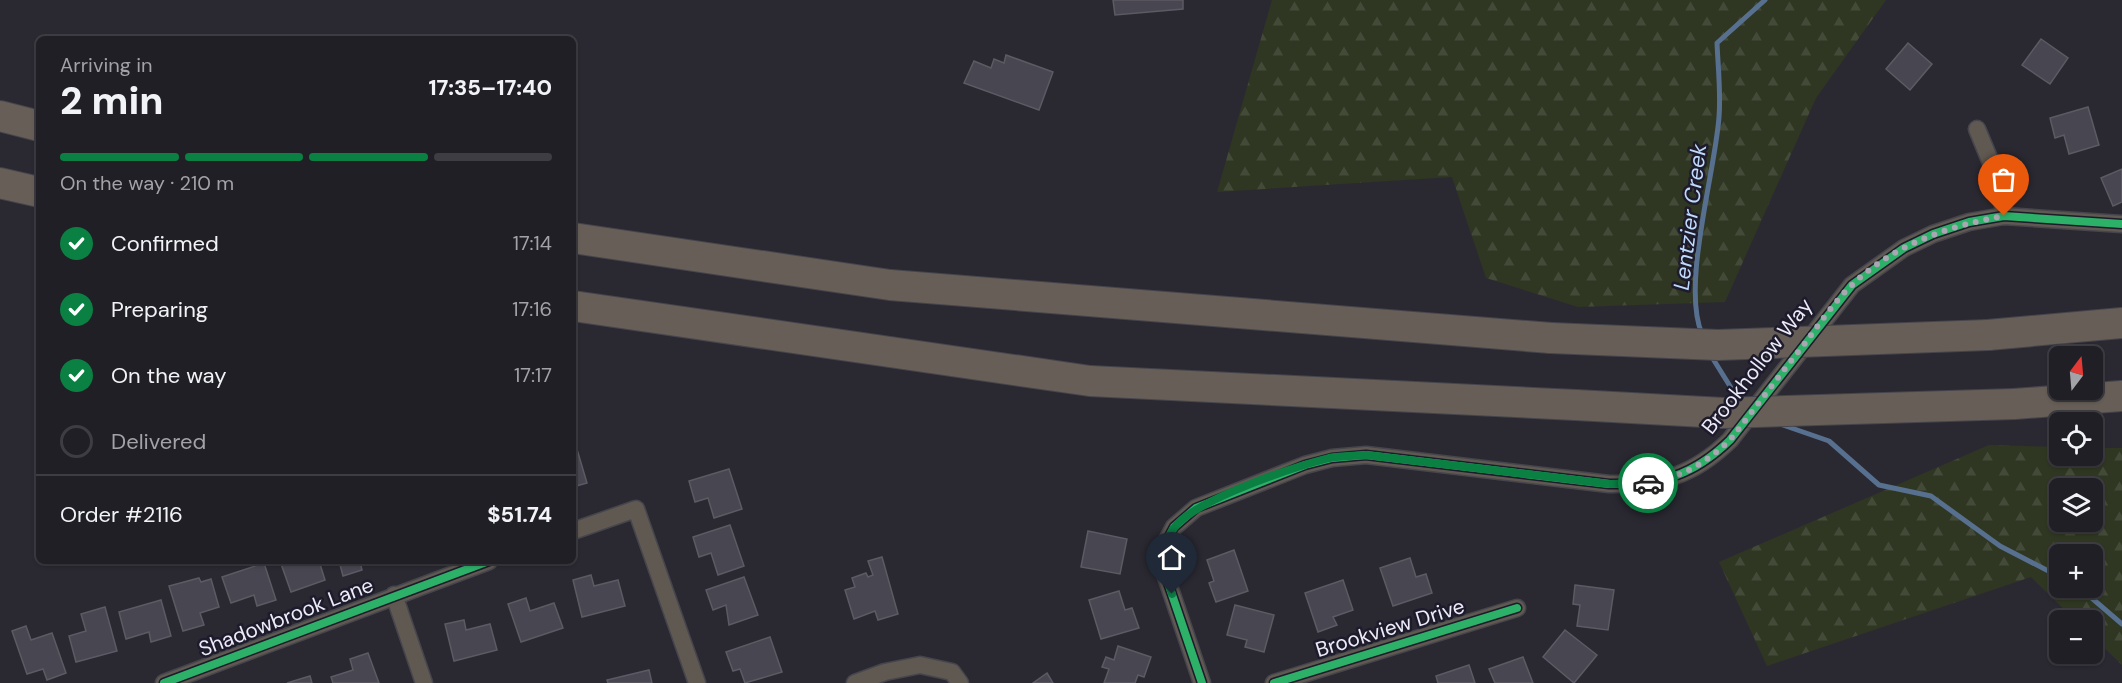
<!DOCTYPE html>
<html lang="en">
<head>
<meta charset="utf-8">
<style>
  :root { --surface:#201f26; --page:#28272e; --text:#f1f3f6; --muted:#a2a2a7; --line:#3d3d43; --accent:#0b8043 }
  body { margin:0; font-family:"DM Sans",sans-serif; background:var(--page); color:var(--text); height:100vh; display:flex; flex-direction:column; font-size:22px; white-space:nowrap }
  * { box-sizing:border-box; margin:0 }
  p { font-size:20px; color:var(--muted) }
  .icon { flex:none; width:33px; height:33px; fill:none; stroke:currentColor; stroke-width:2; stroke-linecap:round; stroke-linejoin:round }
  .map { position:relative; flex:1; overflow:hidden }
  .sheet { position:absolute; left:36px; top:36px; width:540px; height:528px; display:flex; flex-direction:column; background:var(--surface); border-radius:9px; box-shadow:0 2px 4px #0004,0 0 0 2px var(--line) }
  .sheet>* { flex:none }
  .needle { width:39px; rotate:16deg }
  .fabs { position:absolute; left:2049px; top:346px; display:grid; gap:12px }
  .fabs a { display:grid; place-items:center; width:54px; height:54px; border-radius:9px; background:var(--surface); box-shadow:0 2px 4px #0004,0 0 0 2px var(--line); font-size:30px }
  .pin { position:absolute; display:grid; place-items:center; width:51px; height:51px; color:#fff; margin:-62px -26px; border-radius:50% 50% 50% 0; rotate:-45deg; box-shadow:0 0 6px #0007 }
  .pin .icon { rotate:45deg }
  .courier { position:absolute; display:grid; place-items:center; width:60px; height:60px; margin:-30px; border:4px solid #0b8043; border-radius:50%; background:#fff; color:#222; box-shadow:0 2px 8px #0007 }
  .summary em { font-style:normal; font-weight:800 }
  .summary div { display:flex; flex-direction:column-reverse }
  .summary { display:flex; align-items:center; justify-content:space-between; height:102px; padding:0 24px }
  h1 { font-size:39px; font-weight:800; line-height:45px }
  .bar { display:grid; grid-template-columns:repeat(4,1fr); gap:9px 6px; align-content:center; height:72px; padding:0 24px }
  .bar i { height:8px; border-radius:4px; background:var(--line) }
  .bar .on { background:var(--accent) }
  .bar p { grid-column:span 4 }
  .line { display:flex; align-items:center; gap:15px; padding:0 24px; border-top:2px solid var(--line) }
  .line div { flex:1 }
  ol { padding:0 24px; list-style:none }
  li { display:flex; align-items:center; gap:18px; height:66px }
  li p { margin-inline-start:auto }
  li .icon { padding:6px; border-radius:50%; background:var(--accent); color:#fff; stroke-width:4 }
  li:last-child { color:var(--muted) }
  li i { width:33px; height:33px; border:3px solid var(--line); border-radius:50% }
  .map>svg:first-child { display:block }
</style>
</head>
<body>
<div class="map">
<svg width="2122" height="683" viewBox="0 0 2122 683">
  <defs>
    <pattern id="forest-firs" width="22" height="20" patternUnits="userSpaceOnUse" patternTransform="scale(1.5)"><rect width="22" height="20" fill="#2f3622"/><path d="M5 1l3.5 6h-7zM16 11l3.5 6h-7z" fill="#434a38"/></pattern>
  </defs>
  <rect width="100%" height="100%" fill="#2a2932"/>
  <g fill="url(#forest-firs)" fill-rule="evenodd">
    <path d="M1272,0H1886L1816,98L1725,302L1578,307L1486,278L1452,177L1217,192Z"/>
    <path d="M1989,445L2059,447L2060,456H2092L2093,448H2122V665L2093,637L2092,621H2076L2031,577L1767,666L1719,562ZM2060,489H2092V522H2060ZM2060,555H2092V588H2060Z"/>
  </g>
  <g fill="none" stroke-linecap="round" stroke-linejoin="round">
    <g stroke="#58708f" stroke-width="5">
      <path d="M1702,334C1681,286 1715,173 1719,117C1721,93 1718,67 1717,43L1765,0"/>
      <path d="M1710,354L1733,391L1745,401"/>
      <path d="M1780,424L1829,441L1879,485L1931,496L2000,546L2060,577"/>
      <path d="M2080,588L2122,624"/>
    </g>
  </g>
  <g fill="#484651" stroke="#5c5a62" stroke-width="1.5">
    <path d="M1113,0H1183V9L1115,15Z"/>
    <path d="M2041,39L2068,58L2050,84L2022,65Z"/>
    <path d="M1908,43L1932,64L1910,90L1886,69Z"/>
    <path d="M1006,55L1053,72L1039,110L964,83L974,61L991,68L994,59L1004,63Z"/>
    <path d="M2088,107L2099,145L2069,154L2064,135L2055,138L2050,118Z"/>
    <path d="M2122,169V202L2113,206L2101,178Z"/>
    <path d="M576,446L587,483L573,487V447Z"/>
    <path d="M729,469L742,509L714,518L708,498L695,502L689,481Z"/>
    <path d="M730,525L744,566L718,575L711,553L699,557L693,537Z"/>
    <path d="M1088,531L1127,539L1120,574L1081,567Z"/>
    <path d="M1234,550L1248,591L1216,602L1209,583L1214,581L1207,560Z"/>
    <path d="M882,557L898,614L878,620L875,611L854,619L845,590L855,587L852,578L866,573L868,577L873,575L868,561Z"/>
    <path d="M1410,558L1416,577L1426,574L1432,593L1393,606L1380,568Z"/>
    <path d="M280,561H319L325,580L291,592Z"/>
    <path d="M339,561H363L360,562L362,570L343,576Z"/>
    <path d="M264,563L276,600L257,606L254,595L231,603L222,577Z"/>
    <path d="M591,575L594,586L618,580L625,606L582,617L573,580Z"/>
    <path d="M744,577L758,615L729,625L726,605L713,610L706,590Z"/>
    <path d="M199,578L201,582L211,579L219,607L200,613L204,625L183,631L169,586Z"/>
    <path d="M1343,580L1353,610L1333,617L1337,625L1318,632L1305,593Z"/>
    <path d="M1575,585L1614,590L1608,630L1577,626L1580,605L1573,604Z"/>
    <path d="M1119,591L1125,610L1132,608L1139,628L1101,639L1089,600Z"/>
    <path d="M526,598L530,611L554,603L563,628L521,642L508,604Z"/>
    <path d="M161,600L171,636L151,642L149,632L126,639L119,612Z"/>
    <path d="M1235,605L1274,615L1264,652L1245,647L1247,640L1227,635Z"/>
    <path d="M105,607L117,651L76,662L69,636L86,631L81,614Z"/>
    <path d="M464,620L466,630L490,624L497,650L454,661L445,624Z"/>
    <path d="M26,626L31,640L52,633L66,673L47,680L43,669L27,674L12,631Z"/>
    <path d="M1565,630L1597,655L1574,683L1543,657Z"/>
    <path d="M770,637L782,672L745,683L740,669L733,671L726,652Z"/>
    <path d="M1118,646L1151,657L1144,677L1138,675L1135,683H1104L1109,669L1102,667L1106,657L1114,660Z"/>
    <path d="M368,653L379,683H333L331,677L353,670L350,659Z"/>
    <path d="M1523,657L1533,683H1495L1489,669Z"/>
    <path d="M1469,665L1475,683H1438L1436,676Z"/>
    <path d="M649,670L652,683H608L607,680Z"/>
    <path d="M1047,673L1053,683H1033Z"/>
    <path d="M310,676L312,683H287Z"/>
  </g>
  <g fill="none" stroke-linecap="round" stroke-linejoin="round">
    <defs>
      <g id="minor">
        <path d="M1977,129L2001,187L2004,216"/>
        <path d="M573,531L636,509L697,683"/>
        <path d="M394,595L424,683"/>
        <path d="M164,683L489,561"/>
        <path d="M855,683L885,672L920,665L952,672L960,683"/>
        <path d="M1202,683L1164,571V546L1174,527L1196,508L1305,465L1332,458L1366,455L1609,484C1660,485 1693,476 1730,440L1852,285L1904,248L1933,234L1969,222L2004,216L2122,224"/>
        <path d="M1274,683L1517,608"/>
      </g>
      <g id="motorway">
        <path d="M0,116L39,126"/>
        <path d="M0,183L39,192"/>
        <path d="M573,238L890,285L1551,338"/>
        <path d="M573,306L1090,381L1576,405"/>
        <path d="M1988,335L2122,323"/>
        <path d="M2014,404L2122,396"/>
      </g>
    </defs>
    <use href="#minor" stroke="#46454d" stroke-width="19"/>
    <use href="#motorway" stroke="#46454d" stroke-width="32"/>
    <use href="#minor" stroke="#605951" stroke-width="16"/>
    <use href="#motorway" stroke="#675f57" stroke-width="30"/>
    <defs>
      <g id="motorway-bridge">
        <path d="M1551,338L1718,345L1988,335"/>
        <path d="M1576,405L1723,413L2014,404"/>
      </g>
    </defs>
    <use href="#motorway-bridge" stroke="#46454d" stroke-width="32" stroke-linecap="butt"/>
    <use href="#motorway-bridge" stroke="#675f57" stroke-width="30"/>
    <defs>
      <g id="cycleway">
        <path d="M164,683L489,561"/>
        <path d="M1202,683L1164,571V546L1174,527L1196,508L1305,465L1332,458L1366,455L1609,484C1660,485 1693,476 1730,440L1852,285L1904,248L1933,234L1969,222L2004,216L2122,224"/>
        <path d="M1274,683L1517,608"/>
      </g>
    </defs>
    <use href="#cycleway" stroke="#1d1b2c" stroke-width="11"/>
    <use href="#cycleway" stroke="#2db169" stroke-width="8"/>
  </g>
  <g fill="none" stroke-linecap="round" stroke-linejoin="round">
    <path stroke="#a8a7b2" stroke-width="6" stroke-dasharray="0 10.8" d="M1648,483C1682,477 1705,464 1730,440C1755,408 1780,375 1806,342C1820,323 1834,302 1852,285C1893,245 1948,226 2004,216"/>
    <path stroke="#0b8043" stroke-width="8" d="M1172,594C1164,571 1159,548 1174,528C1194,500 1294,467 1329,458C1341,456 1354,456 1366,455L1610,484L1648,483"/>
  </g>
  <g text-anchor="middle" dominant-baseline="central" stroke-width="5" stroke-linejoin="round" paint-order="stroke">
    <g font-size="21" fill="#ecebf7" stroke="#1d1b2c">
      <text transform="translate(1757 366) rotate(-52)">Brookhollow Way</text>
      <text transform="translate(286 617) rotate(-21)">Shadowbrook Lane</text>
      <text transform="translate(1390 628) rotate(-17)">Brookview Drive</text>
    </g>
    <g font-size="22" font-style="italic" fill="#c0dafb" stroke="#1d1b2c">
      <text transform="translate(1690 217) rotate(-83)">Lentzier Creek</text>
    </g>
  </g>
</svg>
<div class="fabs">
<a><svg class="needle" viewBox="-14 -14 28 28"><path d="M0-13l5 13h-10z" fill="#e53935"/><path d="M0 13l5-13h-10z" fill="#a2a2a7"/></svg></a>
<a><svg class="icon" aria-label="locate" viewBox="0 0 24 24"><circle cx="12" cy="12" r="6"/><path d="M12 2v4M12 18v4M2 12h4M18 12h4"/></svg></a>
<a><svg class="icon" aria-label="layers" viewBox="0 0 24 24"><path d="M12 4l9 5-9 5-9-5zM3 14l9 5 9-5"/></svg></a>
<a>+</a>
<a>−</a>
</div>
<div class="pin" style="left:2004px;top:216px;background:#ea580c"><svg class="icon" aria-label="bag" viewBox="0 0 24 24"><path d="M5 8h14l-1 12H6zM9 8a3 3 0 0 1 6 0"/></svg></div>
<div class="pin" style="left:1172px;top:594px;background:#1f2937"><svg class="icon" aria-label="home" viewBox="0 0 24 24"><path d="M3 11l9-7 9 7M6 9v11h12V9"/></svg></div>
<div class="courier" style="left:1648px;top:483px"><svg class="icon" aria-label="car" viewBox="0 0 24 24"><path d="M5 17H2v-5l4-1 3-4h7l3 4 3 1v5h-3M9 17h6M6 11h13"/><circle cx="7" cy="17" r="2"/><circle cx="17" cy="17" r="2"/></svg></div>
<section class="sheet">
<div class="summary"><div><h1>2 min</h1><p>Arriving in</p></div><em>17:35–17:40</em></div>
<div class="bar"><i class="on"></i><i class="on"></i><i class="on"></i><i></i><p>On the way · 210 m</p></div>
<ol>
<li><svg class="icon" aria-label="check" viewBox="0 0 24 24"><path d="M5 12l5 5 9-10"/></svg>Confirmed<p>17:14</p></li>
<li><svg class="icon" aria-label="check" viewBox="0 0 24 24"><path d="M5 12l5 5 9-10"/></svg>Preparing<p>17:16</p></li>
<li><svg class="icon" aria-label="check" viewBox="0 0 24 24"><path d="M5 12l5 5 9-10"/></svg>On the way<p>17:17</p></li>
<li><i></i>Delivered</li>
</ol>
<div class="line" style="height:78px"><div>Order #2116</div><b>$51.74</b></div>
</section>
</div>
</body>
</html>
